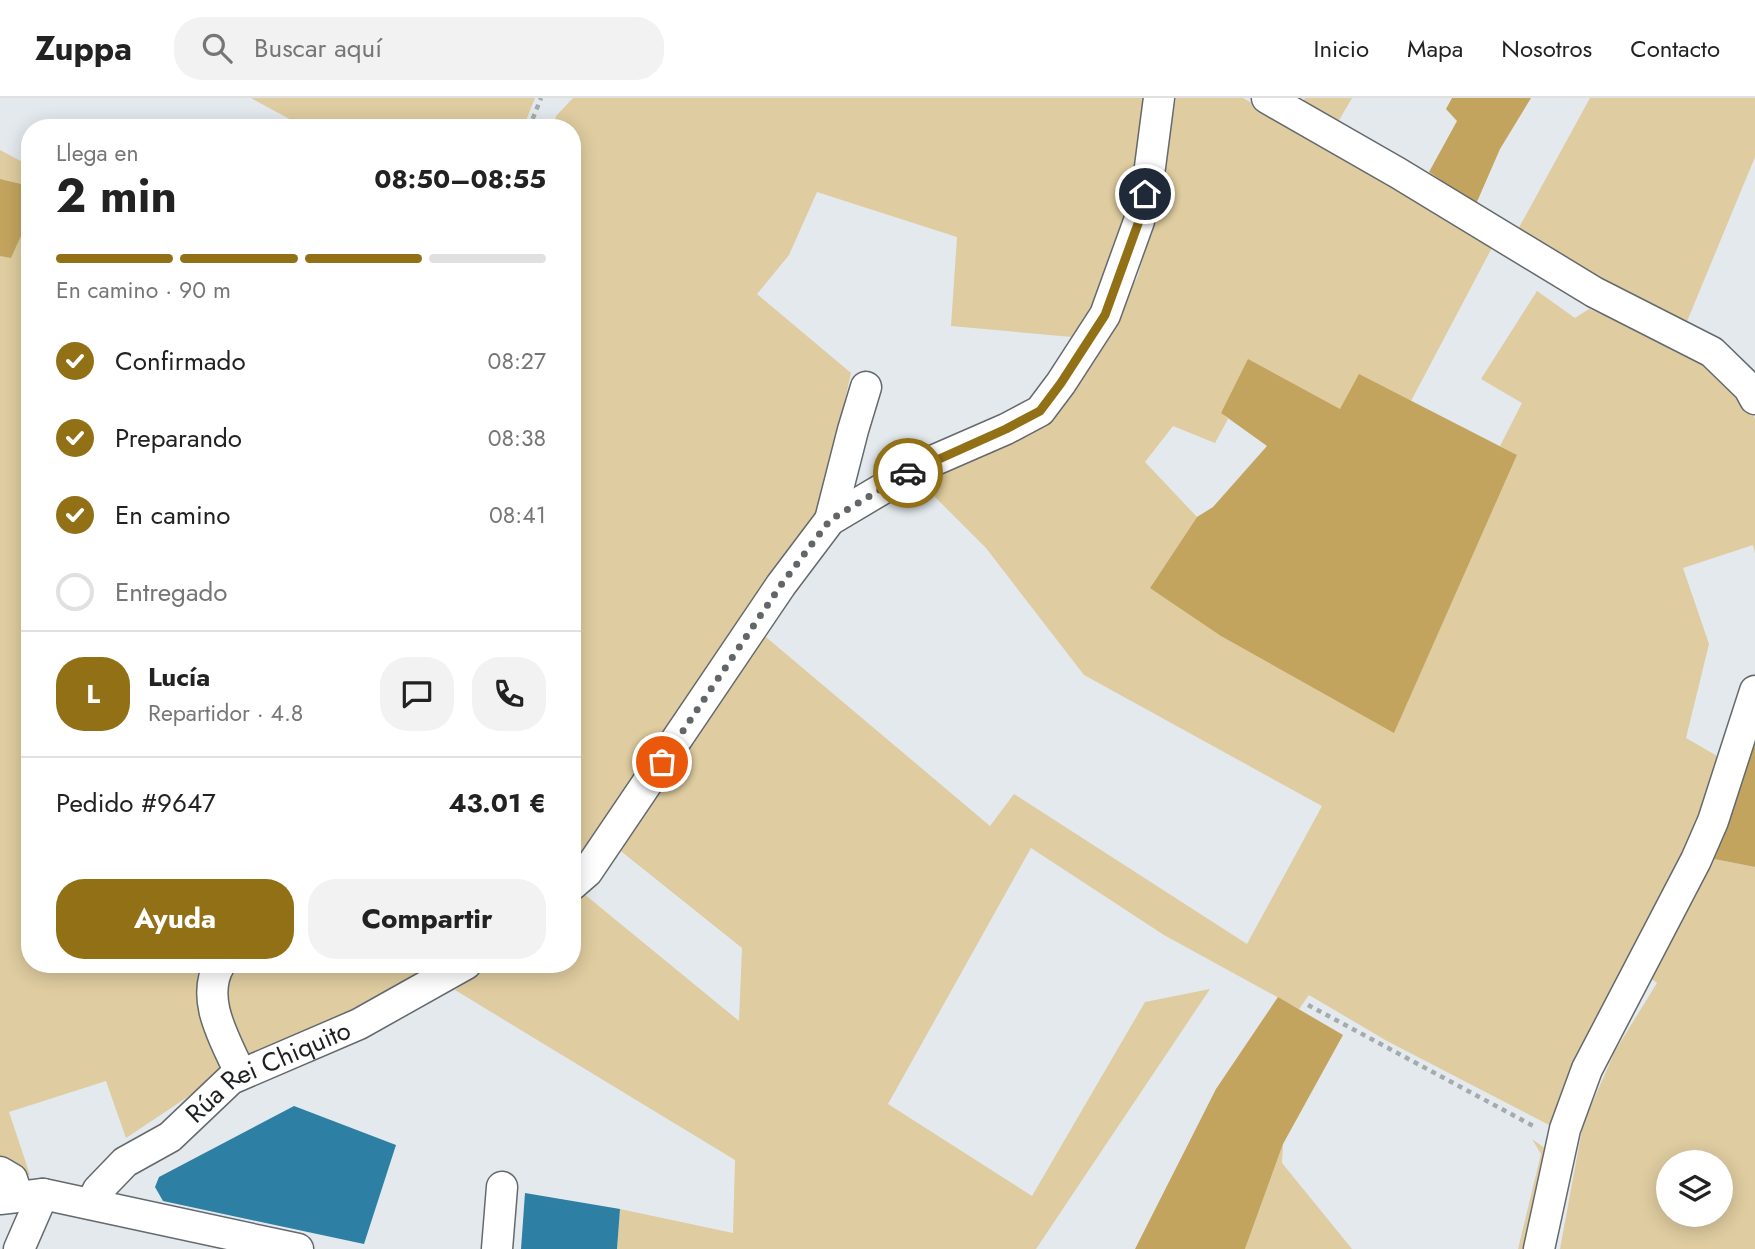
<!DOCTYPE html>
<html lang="es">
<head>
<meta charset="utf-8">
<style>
  :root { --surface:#fff; --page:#f2f2f2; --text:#222; --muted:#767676; --line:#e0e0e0; --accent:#917016 }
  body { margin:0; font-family:Jost,sans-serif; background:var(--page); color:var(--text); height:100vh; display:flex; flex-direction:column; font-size:26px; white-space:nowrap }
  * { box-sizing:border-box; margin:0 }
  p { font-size:23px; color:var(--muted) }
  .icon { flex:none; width:38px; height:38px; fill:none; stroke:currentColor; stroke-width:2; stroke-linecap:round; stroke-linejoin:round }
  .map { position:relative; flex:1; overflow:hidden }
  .sheet { position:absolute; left:21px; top:21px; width:560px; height:854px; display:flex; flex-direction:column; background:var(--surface); border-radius:28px; box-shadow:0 4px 18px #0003 }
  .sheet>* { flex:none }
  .tools { position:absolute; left:1656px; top:1052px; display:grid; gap:14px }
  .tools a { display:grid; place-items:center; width:77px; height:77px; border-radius:50%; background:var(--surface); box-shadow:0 4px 18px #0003; font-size:35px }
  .pin { position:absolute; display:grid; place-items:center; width:60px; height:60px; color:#fff; margin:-30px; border:4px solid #fff; border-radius:50%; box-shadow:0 2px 7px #0007 }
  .courier { position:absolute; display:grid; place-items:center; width:70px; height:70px; margin:-35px; border:5px solid #917016; border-radius:50%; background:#fff; color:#222; box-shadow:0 2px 9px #0007 }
  .summary em { font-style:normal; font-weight:700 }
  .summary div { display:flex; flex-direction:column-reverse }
  .summary { display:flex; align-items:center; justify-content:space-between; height:119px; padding:0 35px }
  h1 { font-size:46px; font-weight:700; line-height:52px }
  .bar { display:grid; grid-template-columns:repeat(4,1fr); gap:10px 7px; align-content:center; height:84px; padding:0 35px }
  .bar i { height:9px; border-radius:5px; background:var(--line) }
  .bar .on { background:var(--accent) }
  .bar p { grid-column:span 4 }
  .line { display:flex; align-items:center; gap:18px; padding:0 35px; border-top:2px solid var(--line) }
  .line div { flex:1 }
  .round { display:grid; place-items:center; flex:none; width:74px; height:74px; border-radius:28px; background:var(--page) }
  ol { padding:0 35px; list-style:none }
  li { display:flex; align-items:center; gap:21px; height:77px }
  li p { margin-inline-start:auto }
  li .icon { padding:7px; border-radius:50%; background:var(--accent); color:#fff; stroke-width:4 }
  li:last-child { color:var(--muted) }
  li i { width:38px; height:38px; border:4px solid var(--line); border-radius:50% }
  .cta { display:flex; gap:14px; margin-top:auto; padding:14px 35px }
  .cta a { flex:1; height:80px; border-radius:28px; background:var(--accent); color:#fff; font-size:28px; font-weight:700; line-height:80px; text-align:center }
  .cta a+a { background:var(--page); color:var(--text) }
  header { display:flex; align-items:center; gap:42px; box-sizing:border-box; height:98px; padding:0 35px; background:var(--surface); border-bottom:2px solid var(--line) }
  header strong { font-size:33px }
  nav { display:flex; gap:38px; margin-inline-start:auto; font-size:24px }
  .search { width:490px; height:63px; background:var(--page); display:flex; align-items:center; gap:18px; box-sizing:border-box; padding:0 24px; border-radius:28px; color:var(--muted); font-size:26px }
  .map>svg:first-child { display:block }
</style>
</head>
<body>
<header>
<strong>Zuppa</strong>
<div class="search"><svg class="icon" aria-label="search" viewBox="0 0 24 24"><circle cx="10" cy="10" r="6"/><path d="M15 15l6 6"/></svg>Buscar aquí</div>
<nav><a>Inicio</a><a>Mapa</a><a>Nosotros</a><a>Contacto</a></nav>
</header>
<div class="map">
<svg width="1755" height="1151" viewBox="0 0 1755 1151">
  <rect width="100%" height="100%" fill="#e3e9ed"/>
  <g fill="#dfcca0" fill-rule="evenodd">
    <path d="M251,0H535L523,30H306Z"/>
    <path d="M573,0H1147L1122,148L1083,240L951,228L957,139L817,94L789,157L757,196L851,275L818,422L572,779V30H553L556,18Z"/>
    <path d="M1176,0H1243L1495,144L1411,303L1360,277L1341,311L1221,314L1228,321L1215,345L1173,328L1145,364L1197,419L1150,490L1394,634L1517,357L1500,348L1522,305L1481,281L1537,193L1575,220L1589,211L1667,243L1711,267L1747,303L1755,321V455L1753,447L1683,470L1709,546L1686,640L1724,662L1693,749L1555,1030L1387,943L1309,897L1299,911L1164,837L1031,750L888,1006L1032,1098L1145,904L1210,891L1036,1151H617L620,1111L733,1135L735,1062L455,892L490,866H572V796L578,791L739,923L742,850L617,750L760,534L990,728L1014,696L1247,846L1322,708L1084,577L986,450L919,383L966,360L1026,338L1063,297L1107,236L1138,178L1164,73Z"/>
    <path d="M1305,0H1352L1338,24L1301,7Z"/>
    <path d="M1590,0H1755V59L1683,233L1516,135Z"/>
    <path d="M0,52L30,68V88L0,81Z"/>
    <path d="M30,118V866H210L225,974L126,1040L106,983L9,1014L30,1077L22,1079L0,1059V158L11,159Z"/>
    <path d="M1704,759L1755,769V1151H1560L1583,1026L1615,953L1657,885L1644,875ZM1668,1064H1720V1116H1668Z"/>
    <path d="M226,866H456L244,966L220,916Z"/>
    <path d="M1532,1041L1553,1056L1532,1151H1518L1541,1056Z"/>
    <path d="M1283,1046L1282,1065L1352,1151H1245Z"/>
  </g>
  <g fill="#c2a45e">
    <path d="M1452,0H1531L1500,51L1476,106L1429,74L1457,23L1446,11Z"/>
    <path d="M0,81L30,88V118L11,160L0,158Z"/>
    <path d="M1248,261L1340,311L1359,276L1517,357L1394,635L1221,538L1150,490L1197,419L1213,409L1267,348L1221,315Z"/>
    <path d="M1755,622V769L1704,759Z"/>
    <path d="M1278,899L1343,937L1283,1046L1245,1151H1135L1216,991Z"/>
  </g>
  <g fill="#2d7fa4">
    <path d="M294,1008L396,1047L364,1146L163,1103L155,1089L159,1079Z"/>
    <path d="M525,1095L620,1111L617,1151H521Z"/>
  </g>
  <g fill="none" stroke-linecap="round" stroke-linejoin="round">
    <defs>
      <g id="minor">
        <path d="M1267,0L1398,75L1594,194L1712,254L1749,290L1755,301"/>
        <path d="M830,422L853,332L866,289"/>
        <path d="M572,787L587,774L781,487L830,422L921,368L1006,331L1040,313L1061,285L1105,217L1139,123L1150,69L1159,0"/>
        <path d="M220,866C199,901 226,943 240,975"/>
        <path d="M0,1074L12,1081L18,1099"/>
        <path d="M0,1101L43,1096L298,1151"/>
        <path id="s1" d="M91,1106L98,1092L125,1064L170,1039L231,981L359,926L466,866"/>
        <path d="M19,1151L43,1096"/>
        <path d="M497,1151L502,1089"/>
        <path d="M1539,1151L1565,1031L1587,971L1696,762L1713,723L1755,593"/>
      </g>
    </defs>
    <use href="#minor" stroke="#64696c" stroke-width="33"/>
    <g stroke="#a5aaad" stroke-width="4.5" stroke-dasharray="5 5" stroke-linecap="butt">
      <path d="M529,30L541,0"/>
      <path d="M1308,907L1537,1030"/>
    </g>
    <use href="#minor" stroke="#fff" stroke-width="30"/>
  </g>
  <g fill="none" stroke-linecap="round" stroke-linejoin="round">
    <path stroke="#626668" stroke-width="7" stroke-dasharray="0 12.6" d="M662,664L781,487L830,422L908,375"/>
    <path stroke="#917016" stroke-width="9" d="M908,375L1006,331L1040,313L1061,285L1105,217L1139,123L1145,96"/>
  </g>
  <g text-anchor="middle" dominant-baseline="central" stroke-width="5" stroke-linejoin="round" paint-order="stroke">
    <g font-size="26" fill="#1d1f21" stroke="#e3e9ed">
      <text stroke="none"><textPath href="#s1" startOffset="226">Rúa Rei Chiquito</textPath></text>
    </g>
  </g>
</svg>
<div class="tools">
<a><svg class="icon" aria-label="layers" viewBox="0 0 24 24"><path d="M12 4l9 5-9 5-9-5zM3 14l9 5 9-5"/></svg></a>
</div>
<div class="pin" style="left:662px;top:664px;background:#ea580c"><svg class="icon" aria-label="bag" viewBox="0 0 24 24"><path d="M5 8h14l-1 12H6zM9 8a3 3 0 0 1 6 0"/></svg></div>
<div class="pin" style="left:1145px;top:96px;background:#1f2937"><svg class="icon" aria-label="home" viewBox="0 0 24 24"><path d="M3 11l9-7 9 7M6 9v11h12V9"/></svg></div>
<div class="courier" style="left:908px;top:375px"><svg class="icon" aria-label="car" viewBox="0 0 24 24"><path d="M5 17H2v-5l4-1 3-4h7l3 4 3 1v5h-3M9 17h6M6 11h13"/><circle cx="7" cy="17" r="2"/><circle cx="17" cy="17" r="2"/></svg></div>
<section class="sheet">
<div class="summary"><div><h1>2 min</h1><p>Llega en</p></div><em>08:50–08:55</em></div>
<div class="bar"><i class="on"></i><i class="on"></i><i class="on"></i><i></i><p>En camino · 90 m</p></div>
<ol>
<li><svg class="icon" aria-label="check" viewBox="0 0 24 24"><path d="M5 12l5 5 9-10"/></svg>Confirmado<p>08:27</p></li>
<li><svg class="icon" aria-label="check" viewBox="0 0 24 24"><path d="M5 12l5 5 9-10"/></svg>Preparando<p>08:38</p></li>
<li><svg class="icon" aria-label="check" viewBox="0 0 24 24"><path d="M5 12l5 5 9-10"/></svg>En camino<p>08:41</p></li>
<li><i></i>Entregado</li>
</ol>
<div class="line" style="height:126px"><b class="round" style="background:var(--accent);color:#fff">L</b><div><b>Lucía</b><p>Repartidor · 4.8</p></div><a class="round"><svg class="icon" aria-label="chat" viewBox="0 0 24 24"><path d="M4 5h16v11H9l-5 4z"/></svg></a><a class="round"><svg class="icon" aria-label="phone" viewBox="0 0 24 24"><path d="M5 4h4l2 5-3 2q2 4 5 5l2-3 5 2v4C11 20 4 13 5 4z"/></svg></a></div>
<div class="line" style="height:91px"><div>Pedido #9647</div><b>43.01 €</b></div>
<div class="cta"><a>Ayuda</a><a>Compartir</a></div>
</section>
</div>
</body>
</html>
